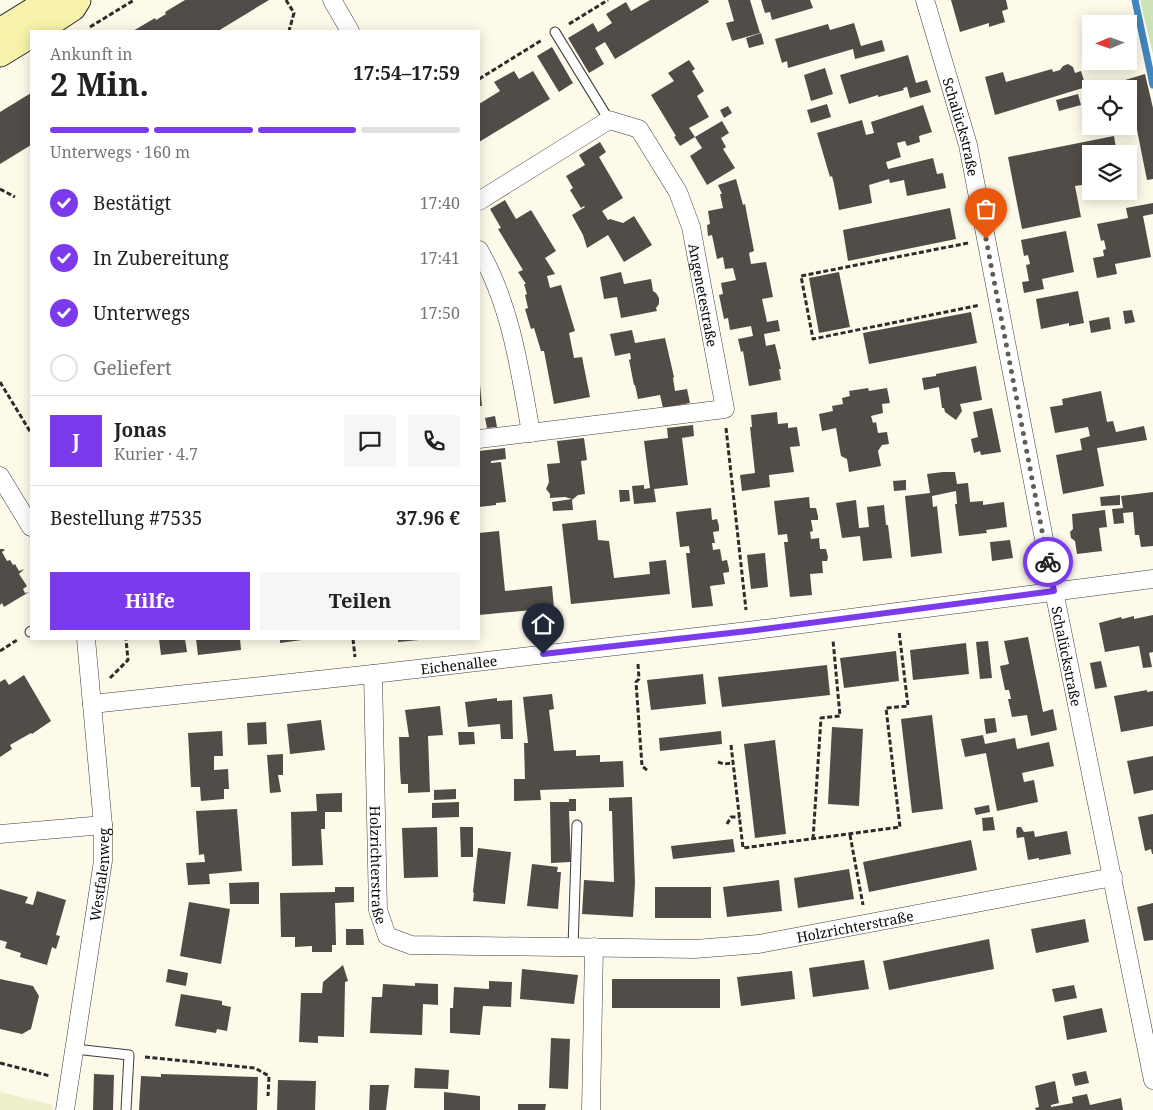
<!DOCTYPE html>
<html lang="de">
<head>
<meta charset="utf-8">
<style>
  :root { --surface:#fff; --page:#f6f6f6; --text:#222; --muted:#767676; --line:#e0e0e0; --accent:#7c3aed }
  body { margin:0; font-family:"Noto Serif",serif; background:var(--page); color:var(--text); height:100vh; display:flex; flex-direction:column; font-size:19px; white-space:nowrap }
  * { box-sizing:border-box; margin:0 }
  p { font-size:16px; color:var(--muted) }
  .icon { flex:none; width:28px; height:28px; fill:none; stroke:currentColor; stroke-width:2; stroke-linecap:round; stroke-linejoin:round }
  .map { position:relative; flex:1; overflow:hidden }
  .panel { position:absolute; left:30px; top:30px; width:450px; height:610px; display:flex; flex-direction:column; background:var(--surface); border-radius:0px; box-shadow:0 2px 12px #0003 }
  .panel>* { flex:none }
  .needle { width:32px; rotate:268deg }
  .buttons { position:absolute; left:1082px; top:15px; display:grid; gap:10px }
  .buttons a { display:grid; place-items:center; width:55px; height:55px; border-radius:0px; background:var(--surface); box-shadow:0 2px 12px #0003; font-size:25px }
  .pin { position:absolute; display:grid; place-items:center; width:42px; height:42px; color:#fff; margin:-51px -21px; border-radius:50% 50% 50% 0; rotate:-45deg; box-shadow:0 0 5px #0007 }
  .pin .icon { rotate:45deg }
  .courier { position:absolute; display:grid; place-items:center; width:50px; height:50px; margin:-25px; border:4px solid #7c3aed; border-radius:50%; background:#fff; color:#222; box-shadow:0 1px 6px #0007 }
  .head em { font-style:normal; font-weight:700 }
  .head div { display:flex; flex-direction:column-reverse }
  .head { display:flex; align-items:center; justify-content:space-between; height:85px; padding:0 20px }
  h1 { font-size:32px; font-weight:700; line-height:38px }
  .bar { display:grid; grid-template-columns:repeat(4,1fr); gap:8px 5px; align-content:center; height:60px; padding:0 20px }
  .bar i { height:6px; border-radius:4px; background:var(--line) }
  .bar .on { background:var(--accent) }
  .bar p { grid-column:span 4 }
  .line { display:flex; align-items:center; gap:12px; padding:0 20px; border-top:1px solid var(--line) }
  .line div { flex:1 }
  .round { display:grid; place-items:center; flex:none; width:52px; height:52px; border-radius:0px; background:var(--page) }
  ol { padding:0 20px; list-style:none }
  li { display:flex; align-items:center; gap:15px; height:55px }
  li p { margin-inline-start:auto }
  li .icon { padding:5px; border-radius:50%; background:var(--accent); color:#fff; stroke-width:4 }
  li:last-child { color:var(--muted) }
  li i { width:28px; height:28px; border:2px solid var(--line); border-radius:50% }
  .primary-button { display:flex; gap:10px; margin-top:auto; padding:10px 20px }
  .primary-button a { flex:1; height:58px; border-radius:0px; background:var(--accent); color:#fff; font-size:20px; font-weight:700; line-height:58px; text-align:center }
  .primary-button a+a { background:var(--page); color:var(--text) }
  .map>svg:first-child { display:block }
</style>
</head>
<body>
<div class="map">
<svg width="1153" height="1110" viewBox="0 0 1153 1110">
  <rect width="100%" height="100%" fill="#fdfae9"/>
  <path fill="#f0efcc" d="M0,1092L53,1105L52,1110H0Z"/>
  <path fill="#cbe3b7" d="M1140,0H1153V54Z"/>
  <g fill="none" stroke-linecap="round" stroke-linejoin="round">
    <path stroke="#4185bf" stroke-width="7" d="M1135,0L1153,85"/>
  </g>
  <g fill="#514c48">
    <path d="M185,0H269L218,31H133L155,18L156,20L166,14L165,12Z"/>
    <path d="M650,0H708L709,2L615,59L605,42L595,48L604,64L589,73L568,38L593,23L598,32L612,23L606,14L626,2L631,11Z"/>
    <path d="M728,0H750L760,33L732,41L726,23L734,21Z"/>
    <path d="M761,0H810L813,8L772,20L770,12L765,13Z"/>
    <path d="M951,0H1006L1008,9L1002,11L1005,22L989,27V23L960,32Z"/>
    <path d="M854,23L861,46L882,40L885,51L855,59L853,49L788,68L787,61L782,63L775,39L828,24L830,30Z"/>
    <path d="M761,33L764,44L749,48L746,38Z"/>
    <path d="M552,47L573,83L559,92L537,56Z"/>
    <path d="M908,55L916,83L927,80L931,92L910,98L907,87L903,88L904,90L878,97V95L849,104L840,75Z"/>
    <path d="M689,60L695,69L692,71L704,91L697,96L709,117L689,128L695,137L680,146L674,137L676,136L651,95L674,81L668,73Z"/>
    <path d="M1068,64L1073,67L1075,73L1081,71L1086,87L995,115L985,77L1003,72L1006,82L1052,69L1053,72L1060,70L1063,66Z"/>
    <path d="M825,68L833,94L811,101L804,75Z"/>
    <path d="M514,71L519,79L533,71L550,99L479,142V104L500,91L494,82Z"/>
    <path d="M1145,74L1153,108V179L1147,180L1134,115L1129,116V89H1124L1122,81Z"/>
    <path d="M31,93V145L0,164V112Z"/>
    <path d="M1078,94L1081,105L1059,111L1056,100Z"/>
    <path d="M827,104L831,117L811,123L807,110Z"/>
    <path d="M923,105L932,132L919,136L920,142L907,146L905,141L897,143L901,157L886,162L888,169L933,158L937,174L943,173L946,188L907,196L904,180L890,183L889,179L869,185L872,203L839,210L834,184L832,176L830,177L817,133L862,120L866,135L874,133L871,122Z"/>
    <path d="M728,106L732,113L724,118L720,110Z"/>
    <path d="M722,121L729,133L721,138L726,147L723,149L735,168L707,185L690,156L702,148L695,137Z"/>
    <path d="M1114,136L1117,154H1091V191L1089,184L1075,186L1081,217L1022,229L1008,157Z"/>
    <path d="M600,142L606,152L599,157L623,198L602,211L608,220L610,219L623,223L634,216L652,245L624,262L608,235L587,248L583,235L572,215L585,207L584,206L581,208L570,190L573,188L566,176L585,165L579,155Z"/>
    <path d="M736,179L743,205L745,204L754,251L749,253L751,264L766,262L773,297L762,299L767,322L778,320L780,331L764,334L766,346L775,344L781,369H779L781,380L749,386L743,351L741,352L738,339L753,336L751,326L730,330L728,318L724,319L719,295L723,294L721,283L736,280L733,268L725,269L723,257L717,259L712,235L708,236L707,225L710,224L708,211L723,208L720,194H722L718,185Z"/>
    <path d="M505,200L516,219L531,210L556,251L545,258L555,274L547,276L550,288L561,285L575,331L569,333L574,358L582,357L590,397L554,404L544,351H541L534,328L531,329L525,309L528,308L525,295L527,294L524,284H526L518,272L523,270L498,229L501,228L490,209Z"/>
    <path d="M1153,203V214L1143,216L1151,257L1115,264L1117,274L1097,278L1093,258L1104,256L1103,250L1106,249L1104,240L1101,241L1097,224L1128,218L1126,208Z"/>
    <path d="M950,208L956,239L848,261L843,230Z"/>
    <path d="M1066,231L1074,272L1042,279L1044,289L1024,293L1022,282L1029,281L1026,265L1030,264L1028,255L1024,256L1021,240Z"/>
    <path d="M621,272L624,284L651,279L653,291L656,293L659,298V304L656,308L657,311L621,318L617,297L604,299L600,277Z"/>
    <path d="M839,272L850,327L819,333L809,278Z"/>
    <path d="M1078,291L1084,323L1069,326V323L1041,329L1036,299Z"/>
    <path d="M1132,310L1135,322L1125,324L1123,311Z"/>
    <path d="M971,312L977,343L869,364L863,333Z"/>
    <path d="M1109,317L1111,329L1091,333L1089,321Z"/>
    <path d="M632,330L635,343L665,338L674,377L673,378L675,391L687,389L690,403L663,408L660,395L638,399L635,385H634L629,360L631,359L630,353L615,356L610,334Z"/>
    <path d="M976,366L982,400L960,404L962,411L956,420L945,412L944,408H942L939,387L924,390L922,378L936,376V374Z"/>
    <path d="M479,385H480L482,406H479Z"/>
    <path d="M868,388L869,391L887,388L890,403L882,404L883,413L871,416L873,423L876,422L878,433L887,432L889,444L882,445L878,451L881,466L849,472L847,459L841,456L836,428L822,431L819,414L833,411L832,406L843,404L842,398L850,396L849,391Z"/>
    <path d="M1101,391L1107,422L1113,421L1116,432L1144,426L1147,440L1097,448L1104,486L1063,494L1056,455L1082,450L1080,439L1090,436L1088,427L1055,433L1050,407L1063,405L1062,399Z"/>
    <path d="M992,408L1001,452L981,455L980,451L974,453L971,439L978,437L973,412Z"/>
    <path d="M777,412L778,424L788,423V428L797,427L800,446L790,447L794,472L769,475L770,487L742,491L740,475L755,473L750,427H752L751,415Z"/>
    <path d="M495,416L497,427L487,428L485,418Z"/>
    <path d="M693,425L694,436L682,438L688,485L654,489L656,502L634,504L632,486L644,485V489L650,488L644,441L668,438L667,428Z"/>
    <path d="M584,438L587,460L581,461L585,494L578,495L572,500L573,510L553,511L552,502L572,499L565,497L550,498V494L546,489L549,482L547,464L560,463L557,441Z"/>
    <path d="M505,448L506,459L491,461V463L501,462L506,502L496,503V505L479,507V451Z"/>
    <path d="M943,472H955L957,484L968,483L970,502L983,501V505L1004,502L1007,527L986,530L987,533L959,536L955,504H957L956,491L932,496L933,507L937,506L942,553L911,557L905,496L930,493L927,474Z"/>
    <path d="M906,480V490L894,491L893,481Z"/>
    <path d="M619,490H629L630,501L620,502Z"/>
    <path d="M1153,492V546L1141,547L1139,535H1135L1133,512L1123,513L1124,523L1114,524L1112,509L1123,508L1121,496Z"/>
    <path d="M1120,495V505L1101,506L1100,497Z"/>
    <path d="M809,497L810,508H816L818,516V520H811L813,531L810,532L811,539L819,538L820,549H826L828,557L827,561H822L823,573L810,574L812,595L790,597L784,542H788L787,534L778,535L774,501Z"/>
    <path d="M856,500L859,528L869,527L867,507L884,505L886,525H888L892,558L863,561L860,536L842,538L836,503Z"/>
    <path d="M711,508L712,520L717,519L719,526V531L713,532L715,543H712L713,550L720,549L722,561L727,560L729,569V572L723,573L725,584L710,586L713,606L692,608L686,553H690L689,546L680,547L676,512Z"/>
    <path d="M1105,510L1107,527L1099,528L1102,551L1077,554L1075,541L1071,538L1070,532L1073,529L1072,514Z"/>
    <path d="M596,520L598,540L609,541L614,578L650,574L649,562L666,560L670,594L571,604L562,524Z"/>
    <path d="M499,531L505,591L552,586L554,608L479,615V533Z"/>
    <path d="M1010,540L1013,558L992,561L990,542Z"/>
    <path d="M0,549H3L5,550L2,552L7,561L10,560L13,565L15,564L19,571L24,569L19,574L27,586L23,589L25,593L29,592L4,607L2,603L0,605Z"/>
    <path d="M765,553L768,587L751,589L747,555Z"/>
    <path d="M1153,615V652L1149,653L1152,667L1143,668L1139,646L1105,652L1099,623L1121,617L1122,619L1134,616V619Z"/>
    <path d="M1028,637L1043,712L1053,709L1057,730L1031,736L1027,715L1012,717L1008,699H1011L1009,690H1005L1000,666L1009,664L1004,641Z"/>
    <path d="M159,639H185L187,652L161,655Z"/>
    <path d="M196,639H240L241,650L198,655Z"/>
    <path d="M280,639H302V640L280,643Z"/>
    <path d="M398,639H419V640L398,642Z"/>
    <path d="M988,641L992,678L980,679L976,642Z"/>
    <path d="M966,643L969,674L913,680L910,650Z"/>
    <path d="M896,651L899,681L844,688L840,658Z"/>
    <path d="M1101,661L1107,687L1095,689L1090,663Z"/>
    <path d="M827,665L830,695L722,707L718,677Z"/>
    <path d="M703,674L706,704L651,710L647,680Z"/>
    <path d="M24,675L51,721L32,734L31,733L10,745L12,749L0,757V682L5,679L9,685Z"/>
    <path d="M1147,690V692L1153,691V726L1121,732L1114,696Z"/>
    <path d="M552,694L554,709L549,710L554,751L576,750V756L600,755V762L623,761L624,787L540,790L541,800L514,801V779H525L524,743H528L523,697Z"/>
    <path d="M497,698V701L512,700L513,739H501L500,724L468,727L465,702Z"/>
    <path d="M440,706L443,735L428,736L430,792L408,793V784H401L400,770L399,737H409L405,710Z"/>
    <path d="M932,715L943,809L912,813L901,719Z"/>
    <path d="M995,718L997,732L986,734L984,719Z"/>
    <path d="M321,720L325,750L290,754L287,724Z"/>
    <path d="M266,722L267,744L248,745L247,723Z"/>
    <path d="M832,727L863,729L859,806L828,804Z"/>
    <path d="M222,731L223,756H214V770L228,769L229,789H224V799L201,801L200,787H191L188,733Z"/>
    <path d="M721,731L722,744L660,751L659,738Z"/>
    <path d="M458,732H474L475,744L459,745Z"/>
    <path d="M983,735L985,744L1015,738L1017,749L1049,742L1054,766L1022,773L1024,782L1034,780L1038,802L997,811L986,753L965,757L961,739Z"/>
    <path d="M775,740L786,834L755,838L744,744Z"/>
    <path d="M283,754V775H278L281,792L270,793L267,755Z"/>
    <path d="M1153,756V790L1134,794L1127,761Z"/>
    <path d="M456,789V799L434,800V790Z"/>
    <path d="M342,793V812H325V829H321L323,865L292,866L291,812L317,811L316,794Z"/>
    <path d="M632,797L635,883L633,917L582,914L584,880L614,882L612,811H609V798Z"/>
    <path d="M569,799H576V811H569L571,862L551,863L550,802H569Z"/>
    <path d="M459,802V817L432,818V803Z"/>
    <path d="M989,805L990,812L976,815L974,808Z"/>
    <path d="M237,809L242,871L209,874L210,884L188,885L186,863L205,862L204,854L199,855L196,811Z"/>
    <path d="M1153,814V854H1152L1151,849L1145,851L1138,817Z"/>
    <path d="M993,817L995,830L983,831L982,818Z"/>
    <path d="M437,827L438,877L404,878L402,828Z"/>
    <path d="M460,827H473V857H461Z"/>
    <path d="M1017,827H1021L1024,832L1034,831L1035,837L1067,831L1071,854L1039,860V858L1028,860L1024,837L1017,838L1016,831Z"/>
    <path d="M733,839L735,852L673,859L671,846Z"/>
    <path d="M971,840L977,870L869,892L863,862Z"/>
    <path d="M478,848L511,852L505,904L473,901L474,893L473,892Z"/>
    <path d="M532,864L558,867L557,872H561L558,909L527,906Z"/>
    <path d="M849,869L854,899L798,908L794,878Z"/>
    <path d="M779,880L782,911L727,917L723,887Z"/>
    <path d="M259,882V904H230L229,883Z"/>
    <path d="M335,887H354V902L335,903L336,945H332V952H312V946L295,947V937H281L280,893L335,892Z"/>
    <rect x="655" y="887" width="56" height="31"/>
    <path d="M0,889L28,897L25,903L33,905L37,891L66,900L56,935L60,936L56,949L52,947L47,965L20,957L21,953L5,948L7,942L0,940Z"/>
    <path d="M189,902L230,909L221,964L180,956Z"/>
    <path d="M1153,903V940L1144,941L1137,907Z"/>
    <path d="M1085,919L1089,942L1036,953L1031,929Z"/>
    <path d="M346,929H363L364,945H346Z"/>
    <path d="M989,939L994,969L889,990L883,961Z"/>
    <path d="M864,960L869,989L813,997L809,968Z"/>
    <path d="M343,965L348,981L345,982L344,1037L318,1036V1043L299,1042L301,993H322L323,982Z"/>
    <path d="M168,969L188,973L186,986L166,982Z"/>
    <path d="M522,969L578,975L574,1004L520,999Z"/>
    <path d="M792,971L795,999L741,1006L737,977Z"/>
    <path d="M0,979L33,986L39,996L31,1029L22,1034L0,1029Z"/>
    <rect x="612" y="979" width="108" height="29"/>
    <path d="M489,981L512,982L511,1007L483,1006L480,1035L450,1033V1008H453L454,987L489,989Z"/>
    <path d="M415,983L438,984V1005L423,1004L422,1035L370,1033L372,997H382L383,984L415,986Z"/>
    <path d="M1074,985L1077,998L1055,1002L1052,989Z"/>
    <path d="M181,994L222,1001V1005L231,1007L227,1031L217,1029L216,1033L175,1026Z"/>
    <path d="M1102,1008L1107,1032L1067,1040L1063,1016Z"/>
    <path d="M551,1038L570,1039L568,1089L549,1088Z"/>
    <path d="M415,1068L449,1070L448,1089L414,1088Z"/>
    <path d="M1086,1071L1089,1083L1075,1086L1072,1074Z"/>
    <path d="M94,1074L114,1075L113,1110H93Z"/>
    <path d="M161,1074L258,1077L257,1110H139L141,1076L161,1077Z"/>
    <path d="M278,1080L316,1081L315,1110H277Z"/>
    <path d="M1055,1081L1059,1103L1051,1105V1107L1073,1103L1072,1097L1087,1094L1090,1105L1121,1098L1123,1110H1036L1035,1108L1039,1107L1035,1086Z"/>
    <path d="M370,1085H389L386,1110H369Z"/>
    <path d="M444,1092L480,1096V1110H444Z"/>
    <path d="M518,1104H546L545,1110H518Z"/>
  </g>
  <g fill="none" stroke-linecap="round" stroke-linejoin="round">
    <defs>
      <g id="lane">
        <path d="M555,32L609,120"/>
        <path d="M30,632L31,631"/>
        <path d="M573,947L577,825"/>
        <path d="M75,1049L129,1055L126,1110"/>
      </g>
      <g id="street">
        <path d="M332,0L350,31"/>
        <path id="s1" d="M925,0L968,145L1054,591L1153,1080"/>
        <path id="s2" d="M479,201L609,120L639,129L678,192L691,227L725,409L479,439"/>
        <path d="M479,250C511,305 520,371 531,433"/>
        <path d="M0,476L31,527"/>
        <path id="s3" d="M373,674L378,910L387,936L411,945L695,949L759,944L1113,877"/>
        <path id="s4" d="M92,704L373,674L748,631L1153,579"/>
        <path d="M0,834L103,825"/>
        <path id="s5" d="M65,1110L103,861V825L86,639"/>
        <path d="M591,1110L594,947"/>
      </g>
      <g id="secondary">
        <path d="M0,31L50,0"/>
        <path d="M38,31L73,8L78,0"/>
        <path d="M0,54L31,35"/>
      </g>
    </defs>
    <use href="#lane" stroke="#3d3d3d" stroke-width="11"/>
    <use href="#street" stroke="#3d3d3d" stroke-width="19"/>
    <use href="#secondary" stroke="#2c2c2c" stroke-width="27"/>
    <g stroke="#2c2c2c" stroke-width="3" stroke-dasharray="5 2.5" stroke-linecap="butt">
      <path d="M286,0L294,13L289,31"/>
      <path d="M569,24L608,0"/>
      <path d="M90,27L134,0"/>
      <path d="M479,79L542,40"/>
      <path d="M0,189L15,197"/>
      <path d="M968,243L801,276L813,339L980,305"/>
      <path d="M0,382L31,433"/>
      <path d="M726,428L746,610"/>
      <path d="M353,639L355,657"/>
      <path d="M0,651L17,640"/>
      <path d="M638,664L639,679L636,682L642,766L648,771"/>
      <path d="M110,678L128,660L126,639"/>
      <path d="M731,745L743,848L900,827L886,708L908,706L899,631"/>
      <path d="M718,762L724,764L733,763"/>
      <path d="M727,824L731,817H740"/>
      <path d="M850,835L863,905"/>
      <path d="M813,839L821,718L840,716L833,640"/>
      <path d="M145,1057L255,1068L269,1076L268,1096"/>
      <path d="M0,1063L50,1076"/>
    </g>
    <use href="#lane" stroke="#fff" stroke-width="9"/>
    <use href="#street" stroke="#fff" stroke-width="18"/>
    <use href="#secondary" stroke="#f7f3aa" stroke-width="25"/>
  </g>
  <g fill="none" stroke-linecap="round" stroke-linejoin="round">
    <path stroke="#5f5e58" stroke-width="5" stroke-dasharray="0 9" d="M986,239L1048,562"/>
    <path stroke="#7c3aed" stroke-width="6" d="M543,654L748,631L1054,591L1048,562"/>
  </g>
  <g text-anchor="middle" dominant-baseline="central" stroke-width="5" stroke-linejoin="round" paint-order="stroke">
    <g font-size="14" fill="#0a0a0a" stroke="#fff">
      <text stroke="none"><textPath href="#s1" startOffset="132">Schalückstraße</textPath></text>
      <text stroke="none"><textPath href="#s2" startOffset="365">Angenetestraße</textPath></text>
      <text stroke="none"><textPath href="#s1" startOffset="672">Schalückstraße</textPath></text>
      <text stroke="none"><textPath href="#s4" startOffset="369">Eichenallee</textPath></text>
      <text stroke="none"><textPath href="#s3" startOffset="191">Holzrichterstraße</textPath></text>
      <text stroke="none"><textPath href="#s5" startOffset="238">Westfalenweg</textPath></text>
      <text stroke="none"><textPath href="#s3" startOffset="735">Holzrichterstraße</textPath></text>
    </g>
  </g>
</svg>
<div class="buttons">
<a><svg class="needle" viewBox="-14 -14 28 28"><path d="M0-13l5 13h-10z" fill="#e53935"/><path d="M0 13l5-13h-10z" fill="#767676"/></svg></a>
<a><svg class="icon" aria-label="locate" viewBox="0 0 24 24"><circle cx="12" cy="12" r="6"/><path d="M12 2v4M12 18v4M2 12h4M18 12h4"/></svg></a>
<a><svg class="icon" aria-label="layers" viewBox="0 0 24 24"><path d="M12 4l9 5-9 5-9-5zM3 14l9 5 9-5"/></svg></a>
</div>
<div class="pin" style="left:986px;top:239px;background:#ea580c"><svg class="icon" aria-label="bag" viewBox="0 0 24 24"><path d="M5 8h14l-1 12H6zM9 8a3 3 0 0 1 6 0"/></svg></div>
<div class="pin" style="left:543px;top:654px;background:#1f2937"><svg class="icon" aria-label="home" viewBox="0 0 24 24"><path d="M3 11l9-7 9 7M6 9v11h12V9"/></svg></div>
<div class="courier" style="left:1048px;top:562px"><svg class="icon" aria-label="bike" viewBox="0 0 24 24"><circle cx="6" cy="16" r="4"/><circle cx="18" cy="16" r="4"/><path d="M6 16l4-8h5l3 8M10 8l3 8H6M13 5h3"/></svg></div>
<section class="panel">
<div class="head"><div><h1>2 Min.</h1><p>Ankunft in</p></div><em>17:54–17:59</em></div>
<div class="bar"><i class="on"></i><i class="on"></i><i class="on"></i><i></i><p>Unterwegs · 160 m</p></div>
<ol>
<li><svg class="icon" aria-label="check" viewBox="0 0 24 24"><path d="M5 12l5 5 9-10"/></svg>Bestätigt<p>17:40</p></li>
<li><svg class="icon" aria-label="check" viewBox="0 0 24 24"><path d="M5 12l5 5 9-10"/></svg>In Zubereitung<p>17:41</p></li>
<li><svg class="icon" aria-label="check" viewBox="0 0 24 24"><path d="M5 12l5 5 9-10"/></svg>Unterwegs<p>17:50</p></li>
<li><i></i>Geliefert</li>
</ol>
<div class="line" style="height:90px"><b class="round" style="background:var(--accent);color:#fff">J</b><div><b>Jonas</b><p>Kurier · 4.7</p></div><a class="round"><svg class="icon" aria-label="chat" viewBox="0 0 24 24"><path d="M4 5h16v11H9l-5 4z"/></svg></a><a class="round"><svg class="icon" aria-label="phone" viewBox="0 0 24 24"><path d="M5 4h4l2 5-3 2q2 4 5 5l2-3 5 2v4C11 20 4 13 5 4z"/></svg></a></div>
<div class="line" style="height:65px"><div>Bestellung #7535</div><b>37.96 €</b></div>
<div class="primary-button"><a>Hilfe</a><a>Teilen</a></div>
</section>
</div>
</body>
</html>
